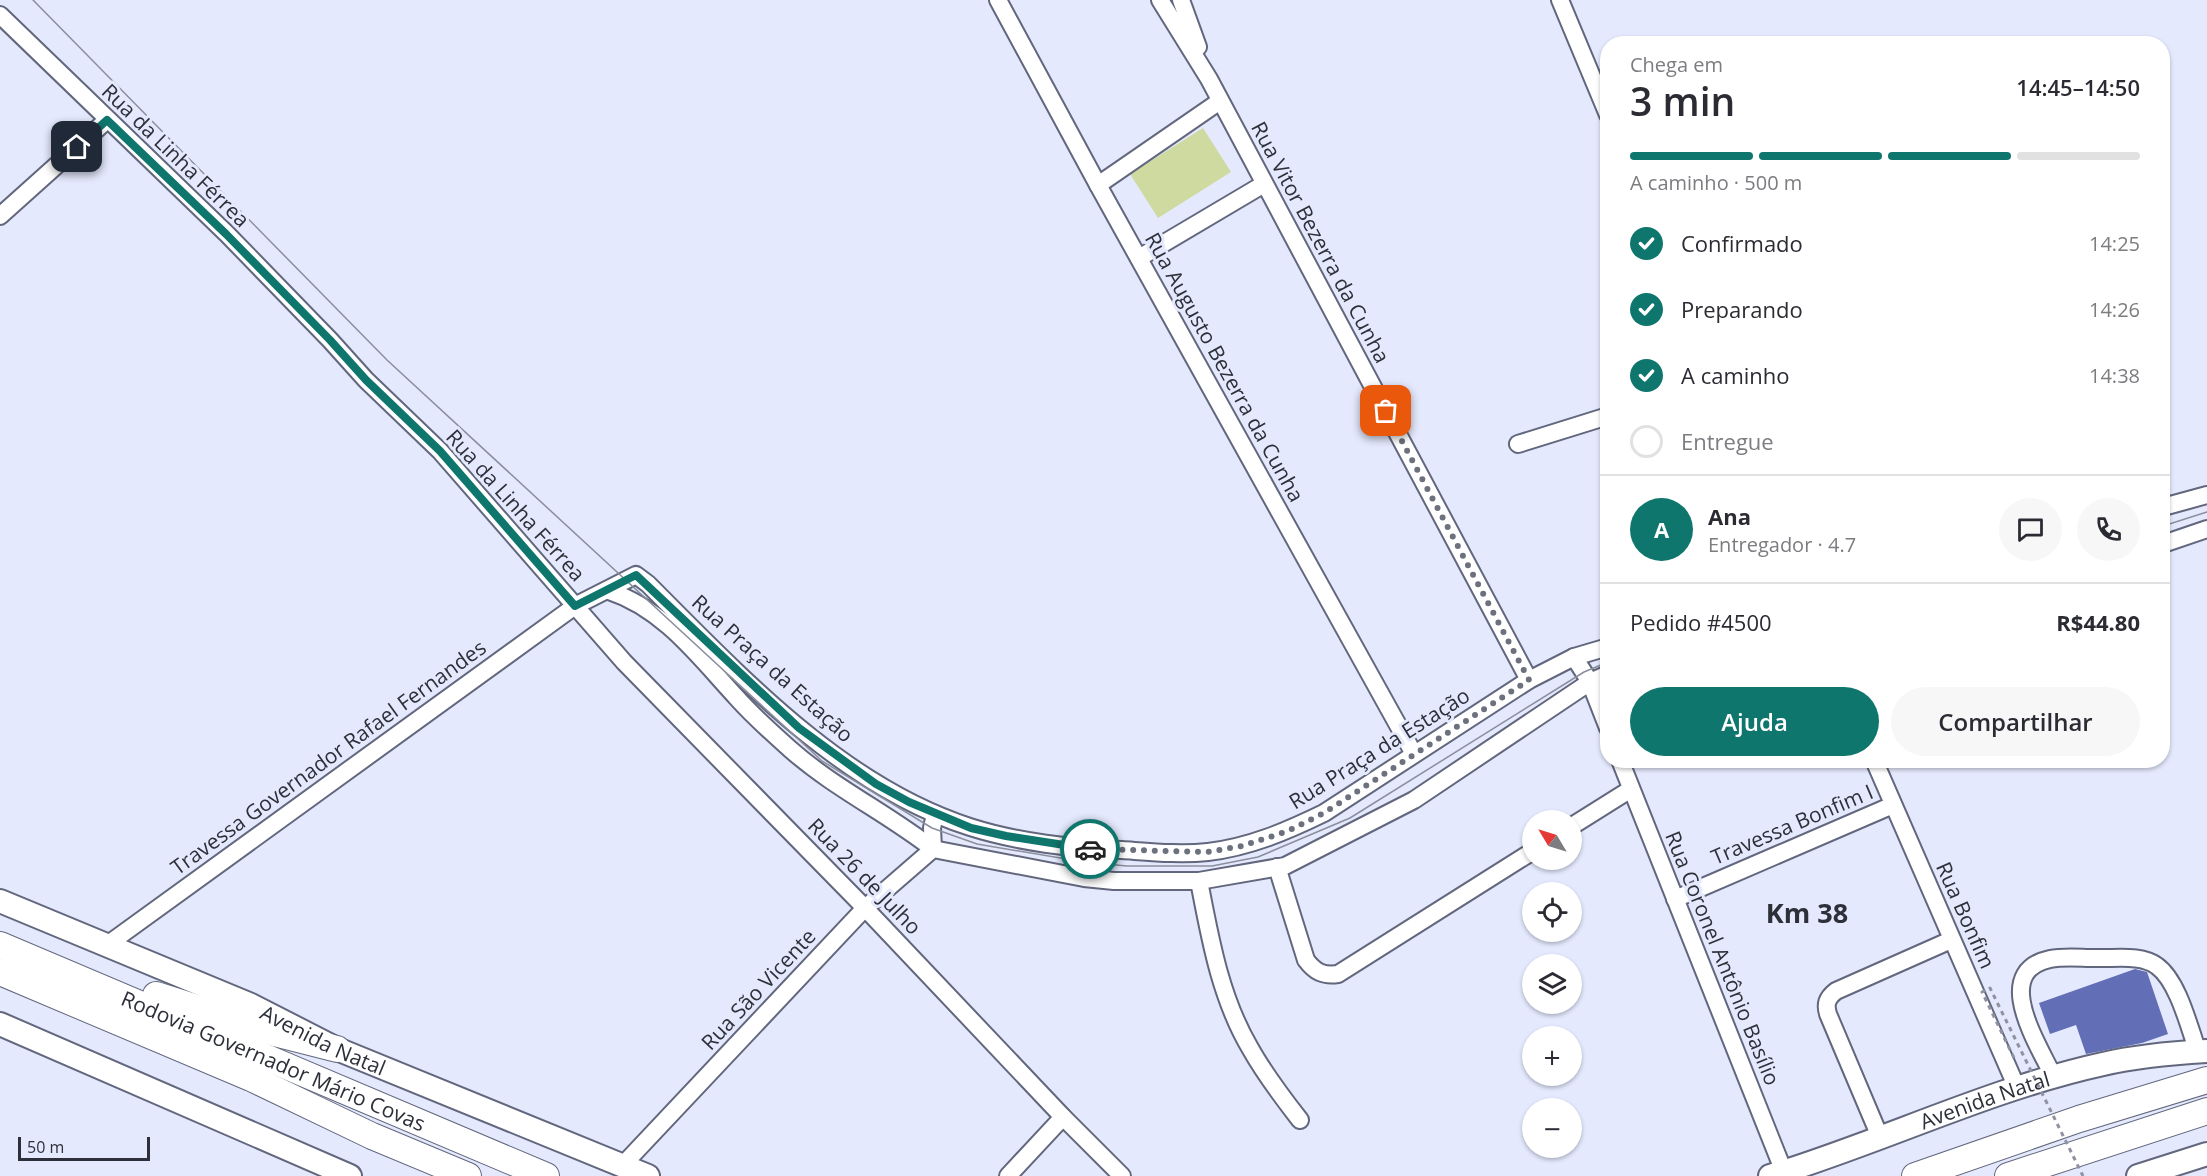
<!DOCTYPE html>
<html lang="pt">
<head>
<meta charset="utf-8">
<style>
  :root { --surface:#fff; --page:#f7f7f7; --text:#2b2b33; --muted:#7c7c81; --line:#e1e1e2; --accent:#0f766e }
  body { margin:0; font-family:"Open Sans",sans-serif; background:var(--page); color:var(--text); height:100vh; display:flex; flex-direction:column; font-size:22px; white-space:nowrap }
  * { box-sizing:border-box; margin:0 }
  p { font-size:20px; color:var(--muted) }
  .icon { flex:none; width:33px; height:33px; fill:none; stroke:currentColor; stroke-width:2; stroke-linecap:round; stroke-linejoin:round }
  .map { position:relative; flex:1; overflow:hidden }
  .sheet { position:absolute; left:1600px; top:36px; width:570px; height:732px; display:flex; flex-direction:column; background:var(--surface); border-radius:24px; box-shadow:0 2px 4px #0004 }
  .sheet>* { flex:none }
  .needle { width:39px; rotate:308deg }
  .fabs { position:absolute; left:1522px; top:810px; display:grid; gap:12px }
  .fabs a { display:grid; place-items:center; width:60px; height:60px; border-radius:50%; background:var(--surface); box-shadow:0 2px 4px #0004; font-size:30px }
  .scale { position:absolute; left:18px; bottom:15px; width:132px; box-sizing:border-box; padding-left:6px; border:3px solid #2d3039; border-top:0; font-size:16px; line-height:21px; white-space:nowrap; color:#2d3039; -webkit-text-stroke:4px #e4e9fd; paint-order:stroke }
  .pin { position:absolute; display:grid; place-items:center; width:51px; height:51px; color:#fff; margin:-26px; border-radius:12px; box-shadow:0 3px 9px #0006 }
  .courier { position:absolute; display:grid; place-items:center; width:60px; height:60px; margin:-30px; border:4px solid #0f766e; border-radius:50%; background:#fff; color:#222; box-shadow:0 2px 8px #0007 }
  .headline em { font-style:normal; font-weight:600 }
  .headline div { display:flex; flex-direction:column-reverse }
  .headline { display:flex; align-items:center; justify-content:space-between; height:102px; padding:0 30px }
  h1 { font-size:39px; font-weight:600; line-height:45px }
  .bar { display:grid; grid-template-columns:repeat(4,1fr); gap:9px 6px; align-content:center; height:72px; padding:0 30px }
  .bar i { height:8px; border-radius:4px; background:var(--line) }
  .bar .selected { background:var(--accent) }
  .bar p { grid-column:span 4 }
  .line { display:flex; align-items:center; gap:15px; padding:0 30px; border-top:2px solid var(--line) }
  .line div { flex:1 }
  .round { display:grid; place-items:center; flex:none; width:63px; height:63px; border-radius:32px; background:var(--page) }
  ol { padding:0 30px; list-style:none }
  li { display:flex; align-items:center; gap:18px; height:66px }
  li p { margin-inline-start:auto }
  li .icon { padding:6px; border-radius:50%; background:var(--accent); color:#fff; stroke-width:4 }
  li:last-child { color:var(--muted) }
  li i { width:33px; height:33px; border:3px solid var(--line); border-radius:50% }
  .primary-button { display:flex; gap:12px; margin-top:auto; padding:12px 30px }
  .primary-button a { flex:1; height:69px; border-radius:36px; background:var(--accent); color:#fff; font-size:24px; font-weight:600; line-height:69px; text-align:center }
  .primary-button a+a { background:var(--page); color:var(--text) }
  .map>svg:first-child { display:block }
</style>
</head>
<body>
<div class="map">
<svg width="2207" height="1176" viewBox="0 0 2207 1176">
  <rect width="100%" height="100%" fill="#e4e9fd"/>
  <path fill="#cfdaa0" d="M1203,128L1231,172L1158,218L1130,174Z"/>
  <path fill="#626eb6" d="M2135,969L2147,972L2168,1034L2142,1043L2086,1054L2076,1025L2050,1034L2039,1003Z"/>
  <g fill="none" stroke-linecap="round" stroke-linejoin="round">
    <defs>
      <g id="minor">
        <path d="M998,0L1098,185L1414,754"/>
        <path d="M1160,0L1209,79L1529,680"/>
        <path d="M1181,0L1198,47"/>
        <path d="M1560,0L1608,115"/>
        <path d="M0,15L227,234L330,340L366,380L440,451L624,662L865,908L1063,1117L1122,1176"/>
        <path d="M1098,185L1220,101"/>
        <path d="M0,216L107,120"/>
        <path d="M1139,258L1264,184"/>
        <path d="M1518,444L1608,416"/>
        <path d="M2163,507L2207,495"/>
        <path d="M2163,544L2207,529"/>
        <path d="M609,591C664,609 699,657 737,698C753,716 772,733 790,749C834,788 887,813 933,849L1084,878L1114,881H1199L1285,866L1414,800L1590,682L1608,674"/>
        <path d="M1574,657L1590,682L1608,728"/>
        <path d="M1620,760L1784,1172"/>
        <path d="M1874,760L2017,1088"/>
        <path d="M1572,826L1631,789"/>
        <path d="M1277,867L1306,960C1315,972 1323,976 1338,974L1533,851"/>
        <path d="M1199,881C1210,938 1220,997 1250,1048C1264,1073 1282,1097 1300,1120"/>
        <path d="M1675,899L1893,805"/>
        <path d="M107,945L575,606L636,575L648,584C741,677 842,786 970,827C1017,842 1074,849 1122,850C1151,852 1180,855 1208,852C1250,847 1287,831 1324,813L1529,680L1574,657L1608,647"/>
        <path d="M2054,1078C2039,1045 1990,972 2050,959C2064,956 2081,958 2095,958C2115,959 2141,954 2157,966C2178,981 2189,1027 2198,1052"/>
        <path d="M1880,1137L1828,1014C1825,1004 1827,998 1836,991L1951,940"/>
        <path d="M622,1166L865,908L933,849L932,828L935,814"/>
        <path d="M1008,1176L1063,1117"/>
      </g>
      <g id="major">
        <path id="s1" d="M0,901L251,1005L337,1049L648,1176"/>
        <path d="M0,1024L350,1176"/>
        <path id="s2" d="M1770,1176C1882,1142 1989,1089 2103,1064C2137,1056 2172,1053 2207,1051"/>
        <path d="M2138,1176L2207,1154"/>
      </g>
      <g id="highway">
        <path id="s3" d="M0,945L546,1176"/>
        <path d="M0,972L251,1078L372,1136L468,1176"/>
        <path d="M156,995L278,1034L337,1049"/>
        <path d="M1915,1176L2079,1119L2207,1080"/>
        <path d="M2008,1176L2207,1111"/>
      </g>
    </defs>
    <use href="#minor" stroke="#62677d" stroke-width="20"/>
    <use href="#major" stroke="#62677d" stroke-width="26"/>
    <use href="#highway" stroke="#62677d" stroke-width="28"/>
    <use href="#minor" stroke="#fff" stroke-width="16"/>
    <use href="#major" stroke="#fff" stroke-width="22"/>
    <use href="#highway" stroke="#fff" stroke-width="26"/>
    <g stroke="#8a8e9d" stroke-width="1.5">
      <path d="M33,0L387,360L822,761L932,828L977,844L1084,862L1127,866H1212L1258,857L1350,818L1584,672L1608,662"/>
      <path d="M2163,526L2207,512"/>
    </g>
    <path stroke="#8e92a1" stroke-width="3" stroke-dasharray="4.5 4.5" stroke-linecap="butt" d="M2014,1058L1982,992L1990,988L2083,1176"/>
  </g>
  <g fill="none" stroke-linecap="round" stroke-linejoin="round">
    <path stroke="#6d717e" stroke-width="6" stroke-dasharray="0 10.8" d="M1090,849L1208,852L1242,846L1288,831L1324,813L1529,680L1386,411"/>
    <path stroke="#0f766e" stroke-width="8" d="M77,147L107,120L226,234L330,340L366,380L440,451L575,606L636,575L799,728L876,784L909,802L971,828L1006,836L1090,849"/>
  </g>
  <g text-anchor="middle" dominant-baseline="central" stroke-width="6" stroke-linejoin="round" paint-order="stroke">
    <g font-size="21" fill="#2d3039" stroke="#e4e9fd">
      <text transform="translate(176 155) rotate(44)">Rua da Linha Férrea</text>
      <text transform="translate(1321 242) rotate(62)">Rua Vitor Bezerra da Cunha</text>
      <text transform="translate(1225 367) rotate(61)">Rua Augusto Bezerra da Cunha</text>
      <text transform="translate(516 505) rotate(48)">Rua da Linha Férrea</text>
      <text transform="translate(773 668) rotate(42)">Rua Praça da Estação</text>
      <text transform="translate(1379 748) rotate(-32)">Rua Praça da Estação</text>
      <text transform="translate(328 757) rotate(-36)">Travessa Governador Rafael Fernandes</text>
      <text transform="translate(1792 824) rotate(-23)">Travessa Bonfim I</text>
      <text transform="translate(865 876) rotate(46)">Rua 26 de Julho</text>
      <text transform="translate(1966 915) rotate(66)">Rua Bonfim</text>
      <text transform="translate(1723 958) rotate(68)">Rua Coronel Antônio Basílio</text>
      <text transform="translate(758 989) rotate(-47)">Rua São Vicente</text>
      <text stroke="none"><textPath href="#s1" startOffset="352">Avenida Natal</textPath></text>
      <text stroke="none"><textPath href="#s3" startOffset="297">Rodovia Governador Mário Covas</textPath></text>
      <text stroke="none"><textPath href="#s2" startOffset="228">Avenida Natal</textPath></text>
    </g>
    <g font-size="27" font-weight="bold" fill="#2d3039" stroke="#e4e9fd">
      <text x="1807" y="912">Km 38</text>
    </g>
  </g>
</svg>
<div class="fabs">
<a><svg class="needle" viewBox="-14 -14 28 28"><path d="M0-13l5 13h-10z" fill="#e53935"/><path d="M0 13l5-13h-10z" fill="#7c7c81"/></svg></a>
<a><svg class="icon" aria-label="locate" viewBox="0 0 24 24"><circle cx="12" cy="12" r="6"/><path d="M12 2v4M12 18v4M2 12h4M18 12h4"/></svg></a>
<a><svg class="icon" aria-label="layers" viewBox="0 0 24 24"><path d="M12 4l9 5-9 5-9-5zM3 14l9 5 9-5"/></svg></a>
<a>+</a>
<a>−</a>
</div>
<div class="scale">50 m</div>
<div class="pin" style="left:1386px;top:411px;background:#ea580c"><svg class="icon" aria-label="bag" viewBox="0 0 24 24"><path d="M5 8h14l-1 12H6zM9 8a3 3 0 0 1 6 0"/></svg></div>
<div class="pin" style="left:77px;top:147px;background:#1f2937"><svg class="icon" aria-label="home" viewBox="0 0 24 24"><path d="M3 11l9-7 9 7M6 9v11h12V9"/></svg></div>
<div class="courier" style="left:1090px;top:849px"><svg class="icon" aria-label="car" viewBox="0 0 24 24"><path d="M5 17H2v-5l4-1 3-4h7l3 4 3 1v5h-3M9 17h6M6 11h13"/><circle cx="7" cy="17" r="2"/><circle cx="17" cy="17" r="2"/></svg></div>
<section class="sheet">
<div class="headline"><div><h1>3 min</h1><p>Chega em</p></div><em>14:45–14:50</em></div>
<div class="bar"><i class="selected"></i><i class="selected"></i><i class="selected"></i><i></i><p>A caminho · 500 m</p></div>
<ol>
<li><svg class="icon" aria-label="check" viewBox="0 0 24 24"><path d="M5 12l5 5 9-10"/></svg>Confirmado<p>14:25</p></li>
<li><svg class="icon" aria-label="check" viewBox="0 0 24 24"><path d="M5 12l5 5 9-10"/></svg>Preparando<p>14:26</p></li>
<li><svg class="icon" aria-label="check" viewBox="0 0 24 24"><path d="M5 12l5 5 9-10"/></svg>A caminho<p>14:38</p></li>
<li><i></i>Entregue</li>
</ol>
<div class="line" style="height:108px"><b class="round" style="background:var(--accent);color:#fff">A</b><div><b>Ana</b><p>Entregador · 4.7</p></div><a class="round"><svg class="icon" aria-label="chat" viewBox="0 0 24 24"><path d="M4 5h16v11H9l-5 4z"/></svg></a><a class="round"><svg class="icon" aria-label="phone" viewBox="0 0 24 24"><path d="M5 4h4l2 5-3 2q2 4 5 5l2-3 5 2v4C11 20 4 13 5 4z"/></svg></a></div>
<div class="line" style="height:78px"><div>Pedido #4500</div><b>R$44.80</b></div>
<div class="primary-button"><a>Ajuda</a><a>Compartilhar</a></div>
</section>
</div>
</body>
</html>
